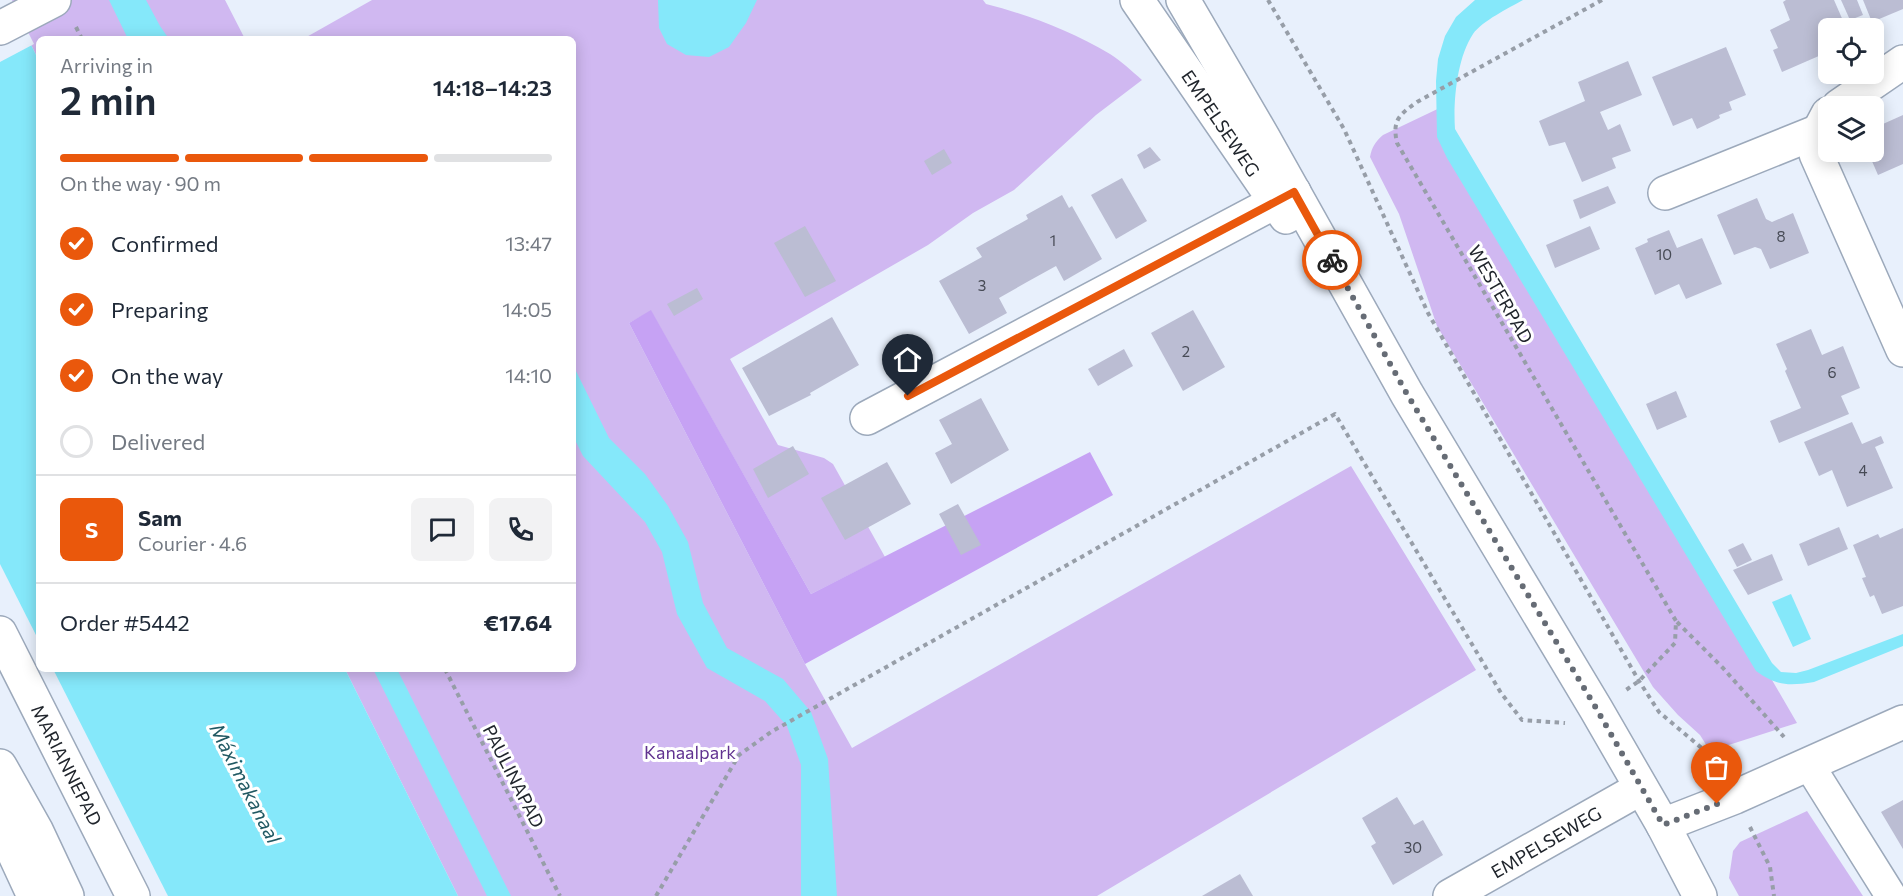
<!DOCTYPE html>
<html lang="en">
<head>
<meta charset="utf-8">
<style>
  :root { --surface:#fff; --page:#f2f2f3; --text:#1f2937; --muted:#747a83; --line:#e0e1e3; --accent:#ea580c }
  body { margin:0; font-family:Commissioner,sans-serif; background:var(--page); color:var(--text); height:100vh; display:flex; flex-direction:column; font-size:22px; white-space:nowrap }
  * { box-sizing:border-box; margin:0 }
  p { font-size:20px; color:var(--muted) }
  .icon { flex:none; width:33px; height:33px; fill:none; stroke:currentColor; stroke-width:2; stroke-linecap:round; stroke-linejoin:round }
  .map { position:relative; flex:1; overflow:hidden }
  .side { position:absolute; left:36px; top:36px; width:540px; height:636px; display:flex; flex-direction:column; background:var(--surface); border-radius:9px; box-shadow:0 3px 15px #0003 }
  .side>* { flex:none }
  .tools { position:absolute; left:1818px; top:18px; display:grid; gap:12px }
  .tools a { display:grid; place-items:center; width:66px; height:66px; border-radius:9px; background:var(--surface); box-shadow:0 3px 15px #0003; font-size:30px }
  .pin { position:absolute; display:grid; place-items:center; width:51px; height:51px; color:#fff; margin:-62px -26px; border-radius:50% 50% 50% 0; rotate:-45deg; box-shadow:0 0 6px #0007 }
  .pin .icon { rotate:45deg }
  .courier { position:absolute; display:grid; place-items:center; width:60px; height:60px; margin:-30px; border:4px solid #ea580c; border-radius:50%; background:#fff; color:#222; box-shadow:0 2px 8px #0007 }
  .head em { font-style:normal; font-weight:600 }
  .head div { display:flex; flex-direction:column-reverse }
  .head { display:flex; align-items:center; justify-content:space-between; height:102px; padding:0 24px }
  h1 { font-size:39px; font-weight:600; line-height:45px }
  .bar { display:grid; grid-template-columns:repeat(4,1fr); gap:9px 6px; align-content:center; height:72px; padding:0 24px }
  .bar i { height:8px; border-radius:4px; background:var(--line) }
  .bar .active { background:var(--accent) }
  .bar p { grid-column:span 4 }
  .line { display:flex; align-items:center; gap:15px; padding:0 24px; border-top:2px solid var(--line) }
  .line div { flex:1 }
  .round { display:grid; place-items:center; flex:none; width:63px; height:63px; border-radius:9px; background:var(--page) }
  ol { padding:0 24px; list-style:none }
  li { display:flex; align-items:center; gap:18px; height:66px }
  li p { margin-inline-start:auto }
  li .icon { padding:6px; border-radius:50%; background:var(--accent); color:#fff; stroke-width:4 }
  li:last-child { color:var(--muted) }
  li i { width:33px; height:33px; border:3px solid var(--line); border-radius:50% }
  .map>svg:first-child { display:block }
</style>
</head>
<body>
<div class="map">
<svg width="1903" height="896" viewBox="0 0 1903 896">
  <rect width="100%" height="100%" fill="#e8f0fc"/>
  <g fill="#d0b8f1">
    <path d="M9,0H225L245,39H39V61Z"/>
    <path d="M372,0H983L986,4C1029,15 1071,31 1110,54C1121,61 1132,71 1142,80L1096,115L1014,190L973,213L928,245L730,359L778,445L824,458L833,464L885,557L811,594L651,311L629,323L805,664L852,748L1351,466L1476,670L1097,896H458L345,669H573V39H303Z"/>
    <path d="M1448,104L1443,115L1797,723L1710,751L1700,735L1678,715L1653,687L1437,326L1399,214L1370,157C1372,147 1375,142 1383,135Z"/>
    <path d="M1807,811L1863,896H1739L1729,878L1733,851L1740,842Z"/>
  </g>
  <path fill="#c6a2f4" d="M651,310L811,594L1090,452L1113,495L805,664L629,323Z"/>
  <g fill="#85e8fa">
    <path d="M0,0H9L39,61V641L0,564Z"/>
    <path d="M109,0H146L160,26L169,39H128Z"/>
    <path d="M658,0H757L746,23L729,47L709,57L686,55L667,44L659,28Z"/>
    <path d="M1475,0H1523C1509,8 1482,21 1473,34C1457,58 1453,101 1455,129L1772,663L1781,672L1796,673L1808,670L1903,634V646L1814,682C1788,686 1777,686 1756,671L1447,158L1437,137L1436,81L1438,59L1445,36L1456,17Z"/>
    <path d="M573,365L609,438L645,474L668,506L688,542L703,603L727,648L783,679L811,712L828,759L837,896H801V765L787,726L765,701L707,668L677,614L662,552L645,522L583,456L573,436Z"/>
    <path d="M1791,594L1811,639L1793,647L1772,602Z"/>
    <path d="M53,669H345L458,896H168Z"/>
    <path d="M373,669H397L511,896H487Z"/>
  </g>
  <path fill="#e8f0fc" d="M0,0H12L34,44L0,62Z"/>
  <g fill="#bbbdd3">
    <path d="M1786,0H1834L1844,23L1823,33L1828,46V52L1782,72L1773,50L1778,48L1770,30L1790,20L1783,2Z"/>
    <path d="M1841,0H1857L1863,15L1850,20Z"/>
    <path d="M1863,0H1903V9L1872,22Z"/>
    <path d="M1726,47L1746,95L1729,102L1732,110L1719,115L1720,118L1697,129L1692,118L1673,126L1652,77Z"/>
    <path d="M1628,61L1642,95L1600,112L1608,130L1620,124L1631,151L1612,158L1616,168L1582,182L1565,142L1549,146L1539,121L1585,101L1578,82Z"/>
    <path d="M1903,115V164L1878,175L1868,152H1874V128Z"/>
    <path d="M1150,147L1161,160L1144,169L1137,155Z"/>
    <path d="M944,149L952,163L932,175L924,161Z"/>
    <path d="M1122,178L1147,221L1116,239L1091,195Z"/>
    <path d="M1608,186L1616,203L1580,219L1573,200Z"/>
    <path d="M1062,195L1069,208L1072,206L1102,259L1064,281L1056,266L1027,282L999,298L1007,313L969,334L939,281L982,257L976,248L1028,219L1026,215Z"/>
    <path d="M1757,198L1766,219L1772,222L1793,213L1809,253L1770,269L1761,249L1755,247L1734,255L1717,215Z"/>
    <path d="M805,226L836,281L805,297L774,243Z"/>
    <path d="M1590,226L1600,249L1555,268L1546,245Z"/>
    <path d="M1669,230L1677,248L1702,238L1722,284L1686,299L1679,284L1655,295L1635,248L1648,242L1647,239Z"/>
    <path d="M697,288L703,299L674,316L667,304Z"/>
    <path d="M1193,310L1225,367L1183,391L1151,333Z"/>
    <path d="M832,317L859,365L810,393L811,395L769,416L742,368Z"/>
    <path d="M1811,329L1822,355L1843,346L1860,388L1841,396L1849,414L1779,443L1770,421L1801,408L1785,371L1787,369L1776,344Z"/>
    <path d="M1124,349L1133,366L1098,386L1088,369Z"/>
    <path d="M1676,391L1687,417L1657,430L1646,404Z"/>
    <path d="M981,398L1009,450L951,484L935,453L952,444L939,420Z"/>
    <path d="M1852,422L1862,444L1881,436L1884,443L1875,447L1893,488L1847,507L1832,470L1819,476L1804,442Z"/>
    <path d="M793,446L809,474L768,498L753,469Z"/>
    <path d="M887,462L911,504L845,540L821,498Z"/>
    <path d="M958,504L981,545L961,555L939,514Z"/>
    <path d="M1839,527L1848,549L1808,566L1799,544Z"/>
    <path d="M1903,528V606L1882,614L1874,595L1870,597L1862,578L1866,577L1853,545L1878,534L1880,538Z"/>
    <path d="M1743,543L1752,560L1737,567L1728,550Z"/>
    <path d="M1772,554L1783,580L1748,595L1733,570Z"/>
    <path d="M1397,797L1414,825L1423,820L1443,855L1393,885L1371,846L1376,843L1362,818Z"/>
    <path d="M1903,800V849L1881,812Z"/>
    <path d="M1240,874L1253,896H1202Z"/>
  </g>
  <g fill="none" stroke-linecap="round" stroke-linejoin="round">
    <defs>
      <path id="pedestrian" d="M1809,765L1891,896"/>
      <g id="minor">
        <path d="M1839,106L1903,62"/>
        <path d="M1828,114L1819,131L1816,154L1903,350"/>
        <path d="M1665,193L1819,131"/>
        <path d="M867,418L1294,192"/>
        <path d="M0,633L133,896"/>
        <path d="M0,766L36,830L67,896"/>
        <path d="M0,814L8,840L34,896"/>
        <path d="M1450,896L1641,788"/>
      </g>
      <g id="tertiary">
        <path d="M1137,0L1286,217"/>
        <path d="M1183,0L1263,137L1407,394L1596,709L1663,825L1700,896"/>
        <path d="M1663,825L1735,797L1903,722"/>
      </g>
      <path id="secondary" d="M0,28L54,0"/>
    </defs>
    <use href="#pedestrian" stroke="#9ca9bb" stroke-width="33"/>
    <use href="#minor" stroke="#9ca9bb" stroke-width="36"/>
    <use href="#tertiary" stroke="#9ca9bb" stroke-width="36"/>
    <use href="#secondary" stroke="#9ca9bb" stroke-width="36"/>
    <g stroke="#979ea8" stroke-width="4" stroke-dasharray="4.5 4.5" stroke-linecap="butt">
      <path d="M1268,0L1344,129L1428,313L1639,681L1659,712L1711,756L1718,768"/>
      <path d="M1602,0L1417,102C1399,115 1392,120 1397,143L1676,621L1675,643L1639,681L1626,690"/>
      <path d="M76,27L82,39"/>
      <path d="M1677,622L1723,668L1784,737"/>
      <path d="M445,669L560,896"/>
      <path d="M1750,827L1770,867L1774,896"/>
      <path d="M656,896L739,755L771,732L1335,414L1501,693L1522,720L1565,723"/>
    </g>
    <use href="#pedestrian" stroke="#fff" stroke-width="30"/>
    <use href="#minor" stroke="#fff" stroke-width="33"/>
    <use href="#tertiary" stroke="#fff" stroke-width="33"/>
    <use href="#secondary" stroke="#fff" stroke-width="33"/>
  </g>
  <g fill="none" stroke-linecap="round" stroke-linejoin="round">
    <path stroke="#666c75" stroke-width="6" stroke-dasharray="0 10.8" d="M1332,260L1407,394L1596,708L1663,825L1717,804"/>
    <path stroke="#ea580c" stroke-width="8" d="M908,396L1294,192L1332,260"/>
  </g>
  <g text-anchor="middle" dominant-baseline="central" stroke-width="6" stroke-linejoin="round" paint-order="stroke">
    <g font-size="15" fill="#474b56">
      <text x="1781" y="236">8</text>
      <text x="1053" y="240">1</text>
      <text x="1664" y="254">10</text>
      <text x="982" y="285">3</text>
      <text x="1186" y="351">2</text>
      <text x="1832" y="372">6</text>
      <text x="1863" y="470">4</text>
      <text x="1413" y="847">30</text>
    </g>
    <g font-size="18" fill="#20252c" stroke="#fff">
      <text transform="translate(1221 123) rotate(56)">EMPELSEWEG</text>
      <text transform="translate(1501 294) rotate(60)">WESTERPAD</text>
      <text transform="translate(67 765) rotate(63)">MARIANNEPAD</text>
      <text transform="translate(514 776) rotate(63)">PAULINAPAD</text>
      <text transform="translate(1546 842) rotate(-30)">EMPELSEWEG</text>
    </g>
    <g font-size="18" fill="#613290" stroke="#fff">
      <text x="690" y="752">Kanaalpark</text>
    </g>
    <g font-size="20" font-style="italic" fill="#215963" stroke="#fff">
      <text transform="translate(246 783) rotate(63)">Máximakanaal</text>
    </g>
  </g>
</svg>
<div class="tools">
<a><svg class="icon" aria-label="locate" viewBox="0 0 24 24"><circle cx="12" cy="12" r="6"/><path d="M12 2v4M12 18v4M2 12h4M18 12h4"/></svg></a>
<a><svg class="icon" aria-label="layers" viewBox="0 0 24 24"><path d="M12 4l9 5-9 5-9-5zM3 14l9 5 9-5"/></svg></a>
</div>
<div class="pin" style="left:1717px;top:804px;background:#ea580c"><svg class="icon" aria-label="bag" viewBox="0 0 24 24"><path d="M5 8h14l-1 12H6zM9 8a3 3 0 0 1 6 0"/></svg></div>
<div class="pin" style="left:908px;top:396px;background:#1f2937"><svg class="icon" aria-label="home" viewBox="0 0 24 24"><path d="M3 11l9-7 9 7M6 9v11h12V9"/></svg></div>
<div class="courier" style="left:1332px;top:260px"><svg class="icon" aria-label="bike" viewBox="0 0 24 24"><circle cx="6" cy="16" r="4"/><circle cx="18" cy="16" r="4"/><path d="M6 16l4-8h5l3 8M10 8l3 8H6M13 5h3"/></svg></div>
<section class="side">
<div class="head"><div><h1>2 min</h1><p>Arriving in</p></div><em>14:18–14:23</em></div>
<div class="bar"><i class="active"></i><i class="active"></i><i class="active"></i><i></i><p>On the way · 90 m</p></div>
<ol>
<li><svg class="icon" aria-label="check" viewBox="0 0 24 24"><path d="M5 12l5 5 9-10"/></svg>Confirmed<p>13:47</p></li>
<li><svg class="icon" aria-label="check" viewBox="0 0 24 24"><path d="M5 12l5 5 9-10"/></svg>Preparing<p>14:05</p></li>
<li><svg class="icon" aria-label="check" viewBox="0 0 24 24"><path d="M5 12l5 5 9-10"/></svg>On the way<p>14:10</p></li>
<li><i></i>Delivered</li>
</ol>
<div class="line" style="height:108px"><b class="round" style="background:var(--accent);color:#fff">S</b><div><b>Sam</b><p>Courier · 4.6</p></div><a class="round"><svg class="icon" aria-label="chat" viewBox="0 0 24 24"><path d="M4 5h16v11H9l-5 4z"/></svg></a><a class="round"><svg class="icon" aria-label="phone" viewBox="0 0 24 24"><path d="M5 4h4l2 5-3 2q2 4 5 5l2-3 5 2v4C11 20 4 13 5 4z"/></svg></a></div>
<div class="line" style="height:78px"><div>Order #5442</div><b>€17.64</b></div>
</section>
</div>
</body>
</html>
